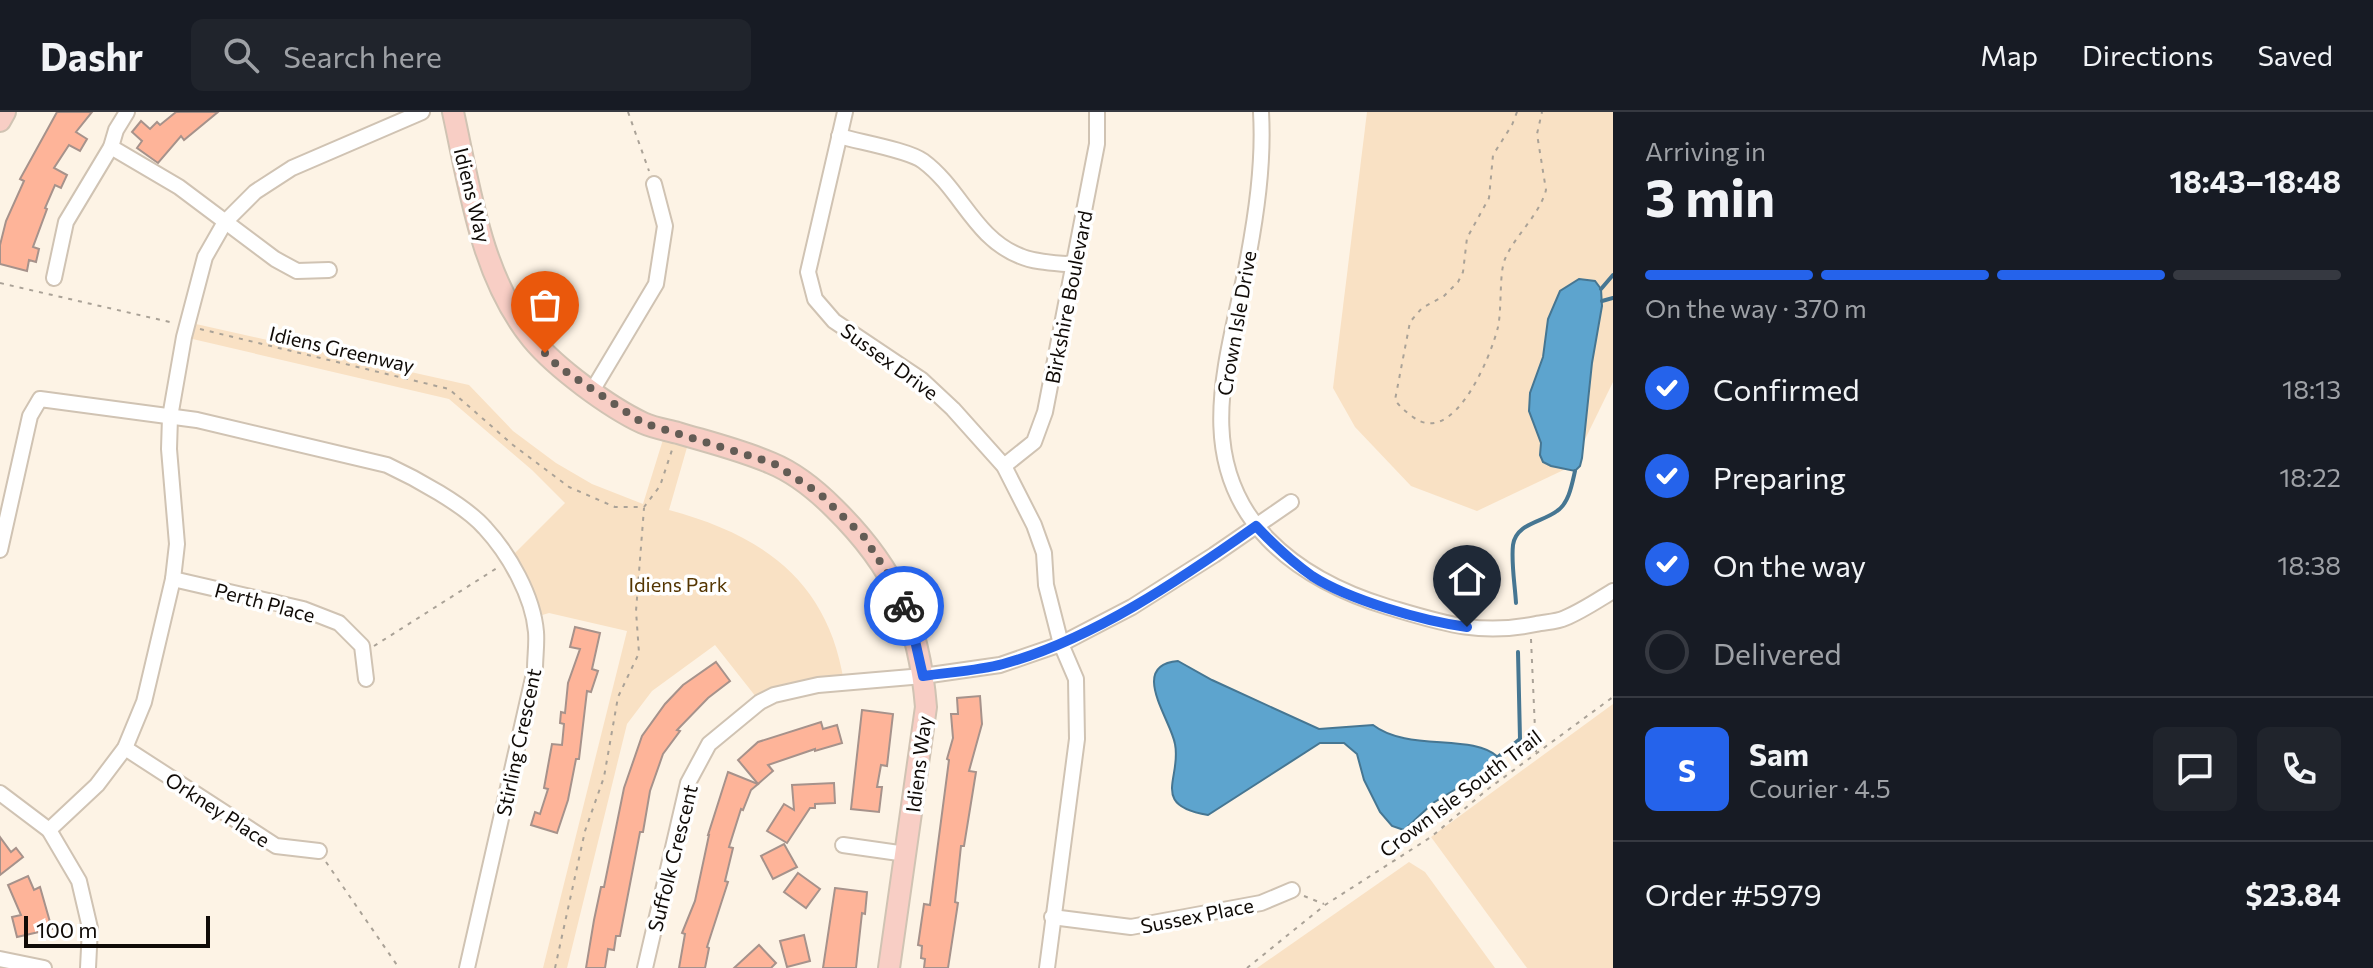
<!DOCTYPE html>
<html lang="en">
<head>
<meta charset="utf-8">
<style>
  :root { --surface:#171b24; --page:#20242c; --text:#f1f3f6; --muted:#9ea1a6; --line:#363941; --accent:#2563eb }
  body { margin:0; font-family:Commissioner,sans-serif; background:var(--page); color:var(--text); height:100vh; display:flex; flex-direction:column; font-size:30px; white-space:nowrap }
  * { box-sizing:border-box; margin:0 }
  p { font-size:26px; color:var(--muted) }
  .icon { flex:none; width:44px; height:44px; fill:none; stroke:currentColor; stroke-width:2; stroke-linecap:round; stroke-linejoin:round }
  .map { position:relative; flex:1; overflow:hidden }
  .drawer { display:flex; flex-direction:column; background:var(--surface); width:760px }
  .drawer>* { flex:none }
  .scale { position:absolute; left:24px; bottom:20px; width:186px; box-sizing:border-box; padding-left:8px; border:4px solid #100b07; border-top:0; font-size:22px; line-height:28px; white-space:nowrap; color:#100b07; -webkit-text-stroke:6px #fff; paint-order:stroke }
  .pin { position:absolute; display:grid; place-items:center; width:68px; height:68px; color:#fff; margin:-82px -34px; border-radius:50% 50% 50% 0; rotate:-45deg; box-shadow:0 0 8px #0007 }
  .pin .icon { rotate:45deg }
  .courier { position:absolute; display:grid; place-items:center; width:80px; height:80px; margin:-40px; border:6px solid #2563eb; border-radius:50%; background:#fff; color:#222; box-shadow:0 2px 10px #0007 }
  .summary em { font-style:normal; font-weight:700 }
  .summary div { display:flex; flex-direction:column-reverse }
  .summary { display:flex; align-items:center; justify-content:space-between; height:136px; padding:0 32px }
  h1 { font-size:52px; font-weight:700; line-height:60px }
  .bar { display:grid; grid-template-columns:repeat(4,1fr); gap:12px 8px; align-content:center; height:96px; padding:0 32px }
  .bar i { height:10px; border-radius:6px; background:var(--line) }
  .bar .current { background:var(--accent) }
  .bar p { grid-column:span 4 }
  .line { display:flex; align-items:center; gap:20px; padding:0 32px; border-top:2px solid var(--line) }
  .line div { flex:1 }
  .round { display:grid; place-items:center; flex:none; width:84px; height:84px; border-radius:12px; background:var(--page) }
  ol { padding:0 32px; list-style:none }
  li { display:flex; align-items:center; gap:24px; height:88px }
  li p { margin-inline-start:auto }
  li .icon { padding:8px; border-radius:50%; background:var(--accent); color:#fff; stroke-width:4 }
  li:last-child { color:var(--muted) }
  li i { width:44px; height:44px; border:4px solid var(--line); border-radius:50% }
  header { display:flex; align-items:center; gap:48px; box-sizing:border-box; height:112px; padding:0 40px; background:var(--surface); border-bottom:2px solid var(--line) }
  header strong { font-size:38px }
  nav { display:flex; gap:44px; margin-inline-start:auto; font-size:28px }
  .search { width:560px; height:72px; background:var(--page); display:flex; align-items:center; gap:20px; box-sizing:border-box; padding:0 28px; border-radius:12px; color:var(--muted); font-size:30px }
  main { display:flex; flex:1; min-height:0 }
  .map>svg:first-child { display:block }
</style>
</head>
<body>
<header>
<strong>Dashr</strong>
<div class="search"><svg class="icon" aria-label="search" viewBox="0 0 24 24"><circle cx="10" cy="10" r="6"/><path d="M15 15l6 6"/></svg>Search here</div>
<nav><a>Map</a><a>Directions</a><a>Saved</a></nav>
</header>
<main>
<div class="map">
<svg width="1613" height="856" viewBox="0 0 1613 856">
  <rect width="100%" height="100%" fill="#fdf3e5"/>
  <g fill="#f9e1c4">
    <path d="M1367,0H1613V270L1572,354L1477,399L1411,374L1355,315L1333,276Z"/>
    <path d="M187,210L469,273L513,319L556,351L592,372L643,392L666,318L690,325L669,398C762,423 828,468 844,570L760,590L715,533L652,579L627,612L567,856H543L627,519L549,501L532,506L508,448L565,391L532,358L449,287L184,225Z"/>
    <path d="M1613,592V856H1527L1431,725Z"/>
    <path d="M1409,750L1425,760L1495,856H1257Z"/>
  </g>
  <g fill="#5da4ce" stroke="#467692" stroke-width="2">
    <path d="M1579,167L1595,169L1601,177L1602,194L1592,251L1582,346L1580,354L1575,359L1551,354L1543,350L1540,343L1541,331L1529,299L1530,281L1543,245L1548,207L1560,179Z"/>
    <path d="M1178,549L1212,568L1319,617L1373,613C1408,640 1472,621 1498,645L1497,652L1433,691L1404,718L1392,714L1380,700L1364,668L1357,642L1344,631H1320L1208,703C1149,693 1182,666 1175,632C1171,608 1128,553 1178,549Z"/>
  </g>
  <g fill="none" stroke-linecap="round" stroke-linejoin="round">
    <g stroke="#467692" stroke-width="4">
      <path d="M1601,177L1613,163"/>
      <path d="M1602,189L1613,186"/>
      <path d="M1516,491C1515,473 1511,451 1513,433C1516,411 1543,410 1557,399C1569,391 1572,372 1575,359"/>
      <path d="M1498,645L1520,627L1518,540"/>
    </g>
  </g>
  <g fill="#feb499" stroke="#a6928b" stroke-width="2">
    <path d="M57,0H92L76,20L87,27L80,39L69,33L54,56L67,63L61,76L55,73L45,96L47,97L33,135L39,137L36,150L29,148L27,159L0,152V133L6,109L24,69L20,67Z"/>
    <path d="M176,0H218L184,28L181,24L158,51L137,36L142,29L132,20L141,9L150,17L157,10L160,13Z"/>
    <path d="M575,515L600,521L592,557L598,559L591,580L587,579L579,647H576L568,688L557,721L531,713L535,700L540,702L548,677L544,676L552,632L562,633L564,612L560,611L561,600L565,601L568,571L580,537L570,535Z"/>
    <path d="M716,550L730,569L708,586L677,618L680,619L663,642L650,679L643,720H640L620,824H616L614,838L608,837L605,856H586L594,808L601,775H604L624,676L642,624L665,592L683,573Z"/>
    <path d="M980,584L982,612L969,659L976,660L964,734H961L955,790L958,791L948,856H924L925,847L921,846L922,834L918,833L924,792L930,793L949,648L947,647L953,626L951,602H958L957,586Z"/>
    <path d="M862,598L893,602L887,654L881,653L877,675H882L879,700L851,697Z"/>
    <path d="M821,610L823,617L837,613L842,631L815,639V637L768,653L773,659L758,672L738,648L758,630Z"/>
    <path d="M728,660L758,672L751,678L743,698L741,697L729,735L733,736L725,769L728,770L707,835L709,836L705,856H679L685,822L682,821L695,789L709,723H708Z"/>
    <path d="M834,671L835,691L815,692V696H810L787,731L767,719L784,692L794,698L792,673Z"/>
    <path d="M0,725L11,740L16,736L23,745L0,763Z"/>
    <path d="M784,732L797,755L773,767L761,744Z"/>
    <path d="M798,761L820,777L806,796L784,780Z"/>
    <path d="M28,764L34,778L40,775L52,817L17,825L12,805L21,803L8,773Z"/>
    <path d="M835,776L867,780L865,802L862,801L856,856H823Z"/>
    <path d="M804,823L810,849L787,855L780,829Z"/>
    <path d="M759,833L776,851L771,856H734Z"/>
  </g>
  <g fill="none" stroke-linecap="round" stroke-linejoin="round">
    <defs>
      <g id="street">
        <path d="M845,0L808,160L815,187L834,209L922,268L953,297L1004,354L1034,413L1044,441L1046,473L1061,532L1076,567L1077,627L1047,856"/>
        <path d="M1261,0C1264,52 1256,105 1246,157C1227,250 1192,348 1268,427C1301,461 1342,481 1388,495C1442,511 1479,524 1536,512C1545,510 1557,510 1565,506C1582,499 1598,488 1613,479"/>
        <path d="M839,24C859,30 908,38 923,49C961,77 974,126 1020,144C1036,151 1058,151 1075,153"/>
        <path d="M111,35L179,75L275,147L297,159L329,158"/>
        <path d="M54,166L66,110L111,35L116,18L127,0"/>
        <path d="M592,279L656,172L665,114L654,72"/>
        <path d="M1004,354L1034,330L1045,300L1097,32V0"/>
        <path d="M0,438L30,304L40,287L197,308L387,353C415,366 465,393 485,416C509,442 533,484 536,520C537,532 535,545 535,557L467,856"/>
        <path d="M173,467L303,497L339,511L362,534L366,567"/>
        <path d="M125,636L276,734L319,739"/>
        <path d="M0,681L49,718L79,769L90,816L88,856"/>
        <path d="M49,718L97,673L125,636L144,590L173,467L177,432L169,337L170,305L184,225L205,145L225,110L255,80L292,56L422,0"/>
        <path d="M843,733L906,742"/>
        <path d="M1052,805L1131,815L1261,791L1292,778"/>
        <path d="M0,847L44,856"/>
        <path d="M645,856L688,671L709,632L760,590L774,583L818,573L923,564L1000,553L1061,532L1132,495L1214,443L1291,390"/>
      </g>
      <g id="secondary">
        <path d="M453,0C470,77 481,164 532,227C556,256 609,295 643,311C654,316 667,318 678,321C708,330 741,338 771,351C793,360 817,379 834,396C895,456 919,510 926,595L889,856"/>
        <path d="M0,9L5,0"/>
      </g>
    </defs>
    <use href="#street" stroke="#d0c3b3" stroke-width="18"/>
    <use href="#secondary" stroke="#d0c3b3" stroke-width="24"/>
    <g stroke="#aaa297" stroke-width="2" stroke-dasharray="4 6" stroke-linecap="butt">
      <path d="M628,0L649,59"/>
      <path d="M1517,0L1512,13L1493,43L1489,86L1467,126L1463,160L1458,170L1444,184L1422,196L1410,210L1395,288C1400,295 1406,300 1413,305C1454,336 1491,244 1498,215C1502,196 1499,161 1505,147C1515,123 1539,104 1546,78L1537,22L1542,0"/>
      <path d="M0,171L174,211"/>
      <path d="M200,217L449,277L513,333L569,375L615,395H644L660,374L673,335"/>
      <path d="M1531,527L1536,640"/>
      <path d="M374,534L497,456"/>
      <path d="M326,750L399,856"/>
      <path d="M1304,784L1324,792"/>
      <path d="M555,856L585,719L604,665L618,585L639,541L636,499L644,396"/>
      <path d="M1247,856L1325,793L1431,725L1488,677L1613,585"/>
    </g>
    <use href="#street" stroke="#fff" stroke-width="14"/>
    <use href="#secondary" stroke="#f8cec5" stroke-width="20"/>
  </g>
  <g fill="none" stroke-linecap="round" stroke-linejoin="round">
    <path stroke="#635c55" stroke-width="8" stroke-dasharray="0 14.4" d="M545,241L559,255L643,311L773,351L820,382L864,425L894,471L904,494"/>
    <path stroke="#2563eb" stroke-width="10" d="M904,494L911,511L923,564C949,560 977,559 1003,552C1092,528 1181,467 1256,414C1273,432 1291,449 1312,464C1349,488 1423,509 1467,515"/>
  </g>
  <g text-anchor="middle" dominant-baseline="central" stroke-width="7" stroke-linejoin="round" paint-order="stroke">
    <g font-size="20" fill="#100b07" stroke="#fff">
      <text transform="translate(473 83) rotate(76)">Idiens Way</text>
      <text transform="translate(1068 185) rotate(-79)">Birkshire Boulevard</text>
      <text transform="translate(1236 211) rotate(-80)">Crown Isle Drive</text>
      <text transform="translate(342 237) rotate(13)">Idiens Greenway</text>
      <text transform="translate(890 249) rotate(36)">Sussex Drive</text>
      <text transform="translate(265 490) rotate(15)">Perth Place</text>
      <text transform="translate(518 630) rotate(-78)">Stirling Crescent</text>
      <text transform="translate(918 652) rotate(-83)">Idiens Way</text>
      <text transform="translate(1460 681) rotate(-37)">Crown Isle South Trail</text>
      <text transform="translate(218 697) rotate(33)">Orkney Place</text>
      <text transform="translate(672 746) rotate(-76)">Suffolk Crescent</text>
      <text transform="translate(1197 803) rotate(-11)">Sussex Place</text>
    </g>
    <g font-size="20" fill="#543501" stroke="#fff">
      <text x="678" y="472">Idiens Park</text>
    </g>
  </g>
</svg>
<div class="scale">100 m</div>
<div class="pin" style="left:545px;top:241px;background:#ea580c"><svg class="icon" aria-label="bag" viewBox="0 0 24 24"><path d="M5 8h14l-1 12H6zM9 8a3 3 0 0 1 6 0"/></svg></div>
<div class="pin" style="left:1467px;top:515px;background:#1f2937"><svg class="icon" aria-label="home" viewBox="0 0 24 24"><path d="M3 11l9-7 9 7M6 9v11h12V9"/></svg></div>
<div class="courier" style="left:904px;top:494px"><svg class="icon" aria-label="bike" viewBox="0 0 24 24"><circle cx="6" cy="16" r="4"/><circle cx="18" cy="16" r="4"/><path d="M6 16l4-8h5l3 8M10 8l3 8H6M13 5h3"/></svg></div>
</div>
<section class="drawer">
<div class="summary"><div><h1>3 min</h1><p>Arriving in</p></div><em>18:43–18:48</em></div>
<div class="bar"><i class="current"></i><i class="current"></i><i class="current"></i><i></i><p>On the way · 370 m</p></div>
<ol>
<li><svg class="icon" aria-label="check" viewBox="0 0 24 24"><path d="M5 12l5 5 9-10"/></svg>Confirmed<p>18:13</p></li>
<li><svg class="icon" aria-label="check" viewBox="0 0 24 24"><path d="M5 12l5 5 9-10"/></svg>Preparing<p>18:22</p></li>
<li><svg class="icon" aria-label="check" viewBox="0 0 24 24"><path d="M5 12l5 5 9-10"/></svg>On the way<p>18:38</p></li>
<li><i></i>Delivered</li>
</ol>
<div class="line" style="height:144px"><b class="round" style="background:var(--accent);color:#fff">S</b><div><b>Sam</b><p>Courier · 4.5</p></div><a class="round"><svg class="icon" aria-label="chat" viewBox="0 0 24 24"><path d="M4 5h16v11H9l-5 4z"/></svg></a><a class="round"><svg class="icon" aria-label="phone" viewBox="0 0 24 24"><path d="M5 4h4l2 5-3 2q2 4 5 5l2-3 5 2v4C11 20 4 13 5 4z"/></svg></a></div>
<div class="line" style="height:104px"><div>Order #5979</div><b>$23.84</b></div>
</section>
</main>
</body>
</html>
